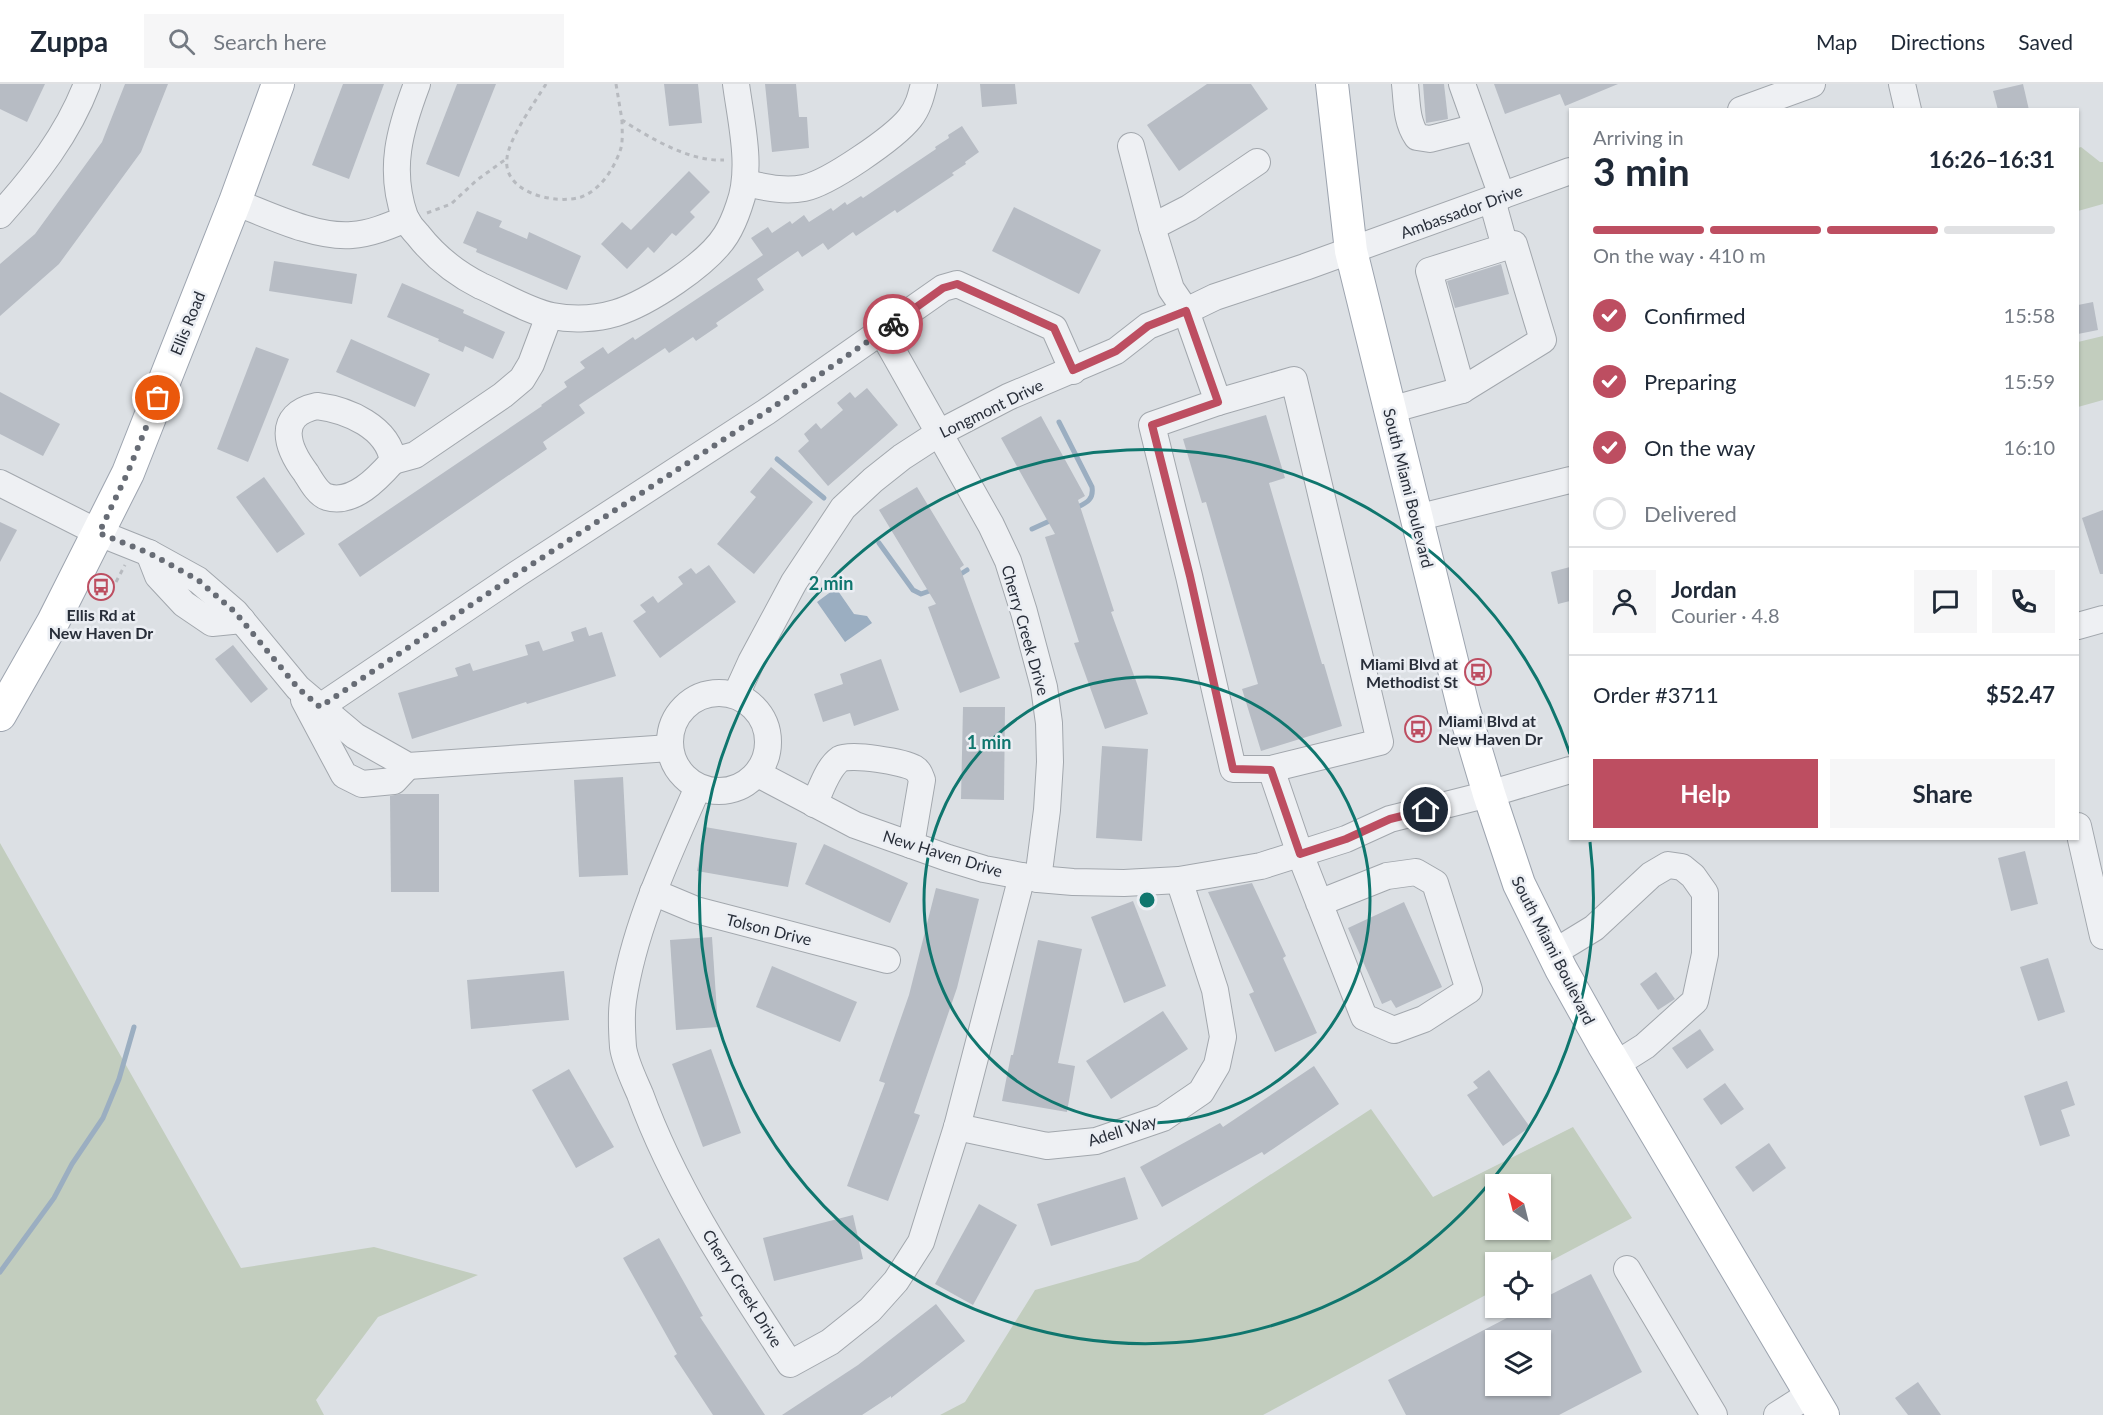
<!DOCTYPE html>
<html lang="en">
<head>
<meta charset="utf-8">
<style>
  :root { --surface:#fff; --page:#f6f6f7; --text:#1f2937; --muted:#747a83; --line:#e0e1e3; --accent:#bd4e61 }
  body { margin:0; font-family:Lato,sans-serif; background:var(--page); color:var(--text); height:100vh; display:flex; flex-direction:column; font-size:22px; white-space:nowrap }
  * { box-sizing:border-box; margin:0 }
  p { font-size:20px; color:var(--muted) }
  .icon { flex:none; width:33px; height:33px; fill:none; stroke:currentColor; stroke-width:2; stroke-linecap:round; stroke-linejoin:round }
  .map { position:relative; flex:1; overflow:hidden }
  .panel { position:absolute; left:1569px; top:24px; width:510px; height:732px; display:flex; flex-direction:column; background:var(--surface); border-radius:0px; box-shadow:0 2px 4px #0004 }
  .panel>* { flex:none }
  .needle { width:39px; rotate:325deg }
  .tools { position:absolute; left:1485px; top:1090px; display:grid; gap:12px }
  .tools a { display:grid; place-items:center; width:66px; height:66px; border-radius:0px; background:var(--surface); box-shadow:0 2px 4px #0004; font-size:30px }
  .pin { position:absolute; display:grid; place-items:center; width:51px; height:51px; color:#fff; margin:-26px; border:3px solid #fff; border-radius:50%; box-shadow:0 2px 6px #0007 }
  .courier { position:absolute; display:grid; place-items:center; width:60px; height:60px; margin:-30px; border:4px solid #bd4e61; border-radius:50%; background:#fff; color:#222; box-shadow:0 2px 8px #0007 }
  .head em { font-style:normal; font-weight:700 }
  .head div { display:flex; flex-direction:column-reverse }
  .head { display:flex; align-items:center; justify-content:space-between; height:102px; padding:0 24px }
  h1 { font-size:39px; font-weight:700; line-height:45px }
  .bar { display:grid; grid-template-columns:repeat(4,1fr); gap:9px 6px; align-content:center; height:72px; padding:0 24px }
  .bar i { height:8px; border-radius:4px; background:var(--line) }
  .bar .current { background:var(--accent) }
  .bar p { grid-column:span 4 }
  .line { display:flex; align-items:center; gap:15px; padding:0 24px; border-top:2px solid var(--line) }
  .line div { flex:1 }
  .round { display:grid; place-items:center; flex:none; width:63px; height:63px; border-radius:0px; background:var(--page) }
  ol { padding:0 24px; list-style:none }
  li { display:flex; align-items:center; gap:18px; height:66px }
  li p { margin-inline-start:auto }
  li .icon { padding:6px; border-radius:50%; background:var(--accent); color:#fff; stroke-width:4 }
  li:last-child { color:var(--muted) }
  li i { width:33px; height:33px; border:3px solid var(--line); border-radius:50% }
  .primary-button { display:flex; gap:12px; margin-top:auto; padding:12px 24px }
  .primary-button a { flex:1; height:69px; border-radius:0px; background:var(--accent); color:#fff; font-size:24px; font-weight:700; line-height:69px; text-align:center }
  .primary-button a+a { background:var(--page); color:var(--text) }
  header { display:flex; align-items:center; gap:36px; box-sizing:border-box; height:84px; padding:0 30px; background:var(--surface); border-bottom:2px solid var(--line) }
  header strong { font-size:28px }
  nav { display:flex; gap:33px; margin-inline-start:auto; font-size:21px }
  .search { width:420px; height:54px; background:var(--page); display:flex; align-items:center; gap:15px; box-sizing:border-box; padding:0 21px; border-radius:0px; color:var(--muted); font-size:22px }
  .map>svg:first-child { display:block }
</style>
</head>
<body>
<header>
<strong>Zuppa</strong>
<div class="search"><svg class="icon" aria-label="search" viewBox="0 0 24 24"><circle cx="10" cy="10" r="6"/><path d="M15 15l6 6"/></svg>Search here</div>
<nav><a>Map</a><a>Directions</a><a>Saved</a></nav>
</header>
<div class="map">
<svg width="2103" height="1331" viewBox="0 0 2103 1331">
  <rect width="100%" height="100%" fill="#dce0e4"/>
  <g fill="#c2cdbe" fill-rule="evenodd">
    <path d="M2081,63L2100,78H2103V120L2078,127V64Z"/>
    <path d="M2103,252V316L2078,323V258Z"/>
    <path d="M0,759L241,1184L374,1163L478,1191L378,1233L316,1316L324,1331H0Z"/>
    <path d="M1371,1025L1433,1113L1573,1043L1632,1134L1541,1182L1540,1179H1496L1495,1206L1263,1331H940L965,1318L1035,1206L1138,1177ZM1496,1101H1540V1146H1496Z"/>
  </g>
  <path fill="#9baec1" d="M836,504L854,530L867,532L872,539L845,558L817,518Z"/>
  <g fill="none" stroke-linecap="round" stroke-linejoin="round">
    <g stroke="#9baec1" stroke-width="5">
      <path d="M1059,338L1092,403C1094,416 1086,419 1076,424"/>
      <path d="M777,375L824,414"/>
      <path d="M1032,445L1054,435"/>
      <path d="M879,459L913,506L921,510L935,505"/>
      <path d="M956,493L967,486"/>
      <path d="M0,1188L54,1114L72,1080L103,1034L119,995L134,943"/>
    </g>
  </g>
  <g fill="#b7bcc4" fill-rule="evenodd">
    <path d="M0,0H45L27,38L0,25Z"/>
    <path d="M125,0H168L141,68L59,180L0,232V180L35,150L102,58Z"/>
    <path d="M343,0H384L349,95L312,81Z"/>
    <path d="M457,0H496L459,93L426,80Z"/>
    <path d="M664,0H698L702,39L669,42Z"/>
    <path d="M765,0H796L799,33H807L809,64L772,68Z"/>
    <path d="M980,0H1015L1017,20L982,23Z"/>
    <path d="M1207,0H1251L1268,25L1179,87L1147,41Z"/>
    <path d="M1423,0H1444L1448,35L1426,39Z"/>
    <path d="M1494,0H1618L1565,22L1560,10L1505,30Z"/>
    <path d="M2023,0L2029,26H1998L1993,7Z"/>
    <path d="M962,42L979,68L965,78L966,80L952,89L954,91L897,129L895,126L856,152L853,148L828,166L823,159L802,173L798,167L757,195L764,206L716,239L718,242L696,257L693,253L669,269L665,264L579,321L585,329L543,358L547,365L360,493L338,460L542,322L541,321L567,303L564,298L585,284L580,278L603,263L608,270L633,253L635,256L763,171L751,154L768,143L772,149L790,137L792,140L804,131L809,138L831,124L833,127L845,118L847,121L861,112L863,114L936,65L935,63L949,54L948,51Z"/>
    <path d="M689,87L710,108L690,128L695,133L676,152L672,149L654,169L648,163L627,185L601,160L622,138L631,146Z"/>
    <path d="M1014,123L1101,166L1079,210L992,167Z"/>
    <path d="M477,127L502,137L499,143L527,155L529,148L581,172L567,206L476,168L477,165L463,159Z"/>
    <path d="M274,177L357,190L352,220L269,207Z"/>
    <path d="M1501,180L1509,210L1455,224L1447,197Z"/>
    <path d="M402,199L464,226L463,229L505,248L493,275L465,262L463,268L438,257L439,255L387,233Z"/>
    <path d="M2093,218L2098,246L2078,250V221Z"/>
    <path d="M351,255L430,290L415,323L336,288Z"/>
    <path d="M256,263L289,275L248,378L217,365Z"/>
    <path d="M867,304L898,341L828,402L798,367L809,357L804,350L816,339L821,345L843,326L837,319L850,308L855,314Z"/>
    <path d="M0,308L60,340L43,372L0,350Z"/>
    <path d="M1266,331L1285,394L1269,399L1322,580H1324L1342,642L1261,667L1242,605L1258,600L1206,418L1202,419L1183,355Z"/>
    <path d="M1041,332L1085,412L1078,416L1114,527L1111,528L1148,630L1105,645L1074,559L1079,558L1045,453L1055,450L1001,354Z"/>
    <path d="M771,383L813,418L754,490L717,460L756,413L750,408Z"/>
    <path d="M264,393L305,450L277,469L236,413Z"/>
    <path d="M917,403L964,481L960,484L1000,594L960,609L928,523L936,520L879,426Z"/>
    <path d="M2103,426V490H2100L2082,434Z"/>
    <path d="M0,438L17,446L0,478Z"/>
    <path d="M709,481L736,518L660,574L633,537L646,528L640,521L653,512L658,519L683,500L678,493L691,484L696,490Z"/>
    <path d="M1570,483V517L1558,520L1551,488Z"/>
    <path d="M586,543L589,552L602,548L616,592L527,620L526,618L412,655L398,609L458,592L455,584L470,579L473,587L528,571L525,561L539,557L543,567L574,557L571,548Z"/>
    <path d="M233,561L268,605L251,619L215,575Z"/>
    <path d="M881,575L899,626L854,642L850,629L823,638L814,610L843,600L840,590Z"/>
    <path d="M963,623H1005L1004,716L961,715Z"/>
    <path d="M1102,662L1148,665L1142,757L1096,754Z"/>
    <path d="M623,693L628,791L579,793L574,696Z"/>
    <path d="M400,710H439V808H391L390,712Z"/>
    <path d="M705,743L797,759L788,803L697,787Z"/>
    <path d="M824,760L908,799L890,839L805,800Z"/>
    <path d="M2025,767L2038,820L2011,827L1998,774Z"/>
    <path d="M1252,799L1286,872L1283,874L1317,949L1275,968L1249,910L1254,908L1208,808Z"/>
    <path d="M936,804L979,815L957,904L914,1029L920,1031L888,1117L847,1102L885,999L879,997L909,911Z"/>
    <path d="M1133,817L1166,902L1124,919L1091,833Z"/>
    <path d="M1404,818L1442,903L1396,924L1391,916L1382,920L1348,844Z"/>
    <path d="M712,853L718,943L676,946L670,856Z"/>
    <path d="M1038,856L1082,865L1058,979L1075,982L1067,1028L1002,1017L1011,971H1013Z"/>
    <path d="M2048,874L2065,928L2038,937L2020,883Z"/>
    <path d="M772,882L857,918L840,958L756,923Z"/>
    <path d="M564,887L569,936L471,945L467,896Z"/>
    <path d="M1656,888L1675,915L1658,926L1640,900Z"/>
    <path d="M1163,927L1188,965L1111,1015L1086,977Z"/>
    <path d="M1700,945L1714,966L1687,985L1672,964Z"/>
    <path d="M711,965L741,1049L703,1063L672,980Z"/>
    <path d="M1314,982L1339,1020L1264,1071L1262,1068L1162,1123L1140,1083L1220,1039L1223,1043Z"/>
    <path d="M569,985L614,1063L576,1084L532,1006Z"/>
    <path d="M1489,986L1530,1043L1503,1062L1467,1011L1478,1004L1473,998Z"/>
    <path d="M2067,997L2075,1021L2061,1026L2070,1052L2040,1062L2024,1012Z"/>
    <path d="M1725,999L1744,1025L1721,1041L1703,1015Z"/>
    <path d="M1769,1059L1786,1084L1753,1108L1735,1083Z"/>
    <path d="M1125,1093L1138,1135L1051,1162L1037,1120Z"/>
    <path d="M979,1120L1017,1141L973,1221L935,1200Z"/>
    <path d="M853,1131L863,1175L774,1197L763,1154Z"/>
    <path d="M659,1154L703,1232L700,1233L765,1331H713L674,1272L677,1270L623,1174Z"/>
    <path d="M1591,1190L1642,1288L1559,1331H1406L1388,1296L1526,1224H1540V1216ZM1496,1257H1540V1302H1496Z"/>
    <path d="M936,1220L965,1257L891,1314V1312L862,1331H782L858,1281Z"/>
    <path d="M1918,1298L1941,1331H1908L1895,1314Z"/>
  </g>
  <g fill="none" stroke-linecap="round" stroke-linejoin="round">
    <defs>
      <g id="minor">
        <path d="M417,0C400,45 388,85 405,133C408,139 413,146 418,151C436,174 455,189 481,202C502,211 530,228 552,232C572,236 596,235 616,229C648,219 708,180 726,151C731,143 736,131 739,122C753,85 741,38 736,0"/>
        <path d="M1405,0C1407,18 1406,37 1417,53L1430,55L1477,43"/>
        <path d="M1462,0L1502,112"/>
        <path d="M1902,0L1908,26"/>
        <path d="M1741,26L1812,0"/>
        <path d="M1131,62L1152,143L1171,205L1186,227L1218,318L1152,341L1189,492L1233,685H1271L1300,770L1364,933L1394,946L1424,935L1469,906L1435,799L1416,788L1387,792L1319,819"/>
        <path d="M745,99C765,103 783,108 804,104C829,99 894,54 910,34C918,24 921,12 924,0"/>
        <path d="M235,118C269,131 315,154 352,151C370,150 389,142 406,135"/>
        <path d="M0,131C35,92 68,50 87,0"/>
        <path d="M1152,143L1189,124L1257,78"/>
        <path d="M882,248L991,441L1008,477L1024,528L1044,603L1049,639L1050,678L1047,726L1038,795"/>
        <path d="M1462,306L1429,187L1505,163L1492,116"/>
        <path d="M1218,318L1294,296L1380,658L1271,685"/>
        <path d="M317,322C348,326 388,343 393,377C378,394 353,421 327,413C318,410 311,397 306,389C287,364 275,331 317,322Z"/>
        <path d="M1390,326L1462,306L1543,256L1514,160L1505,163"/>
        <path d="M393,377L415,371L503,311L522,295L531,280L549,232"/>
        <path d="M0,399L99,449L149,469L198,496L235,528L298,604L355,652L408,682L670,664"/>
        <path d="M1416,434L1570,396"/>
        <path d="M149,469L158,492L184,520L212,539L242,536"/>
        <path d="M2078,542L2103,535"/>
        <circle cx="719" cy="658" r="49"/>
        <path d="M736,611L751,578L794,498L843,424L873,396L902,373L939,349L1008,313L1116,267L1148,242L1186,227L1215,213L1305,183L1570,87"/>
        <path d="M304,616L344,691L362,700L394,697L408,682"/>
        <path d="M320,623L517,490L766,328L943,204L957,200L1054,244L1073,287"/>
        <path d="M758,690L855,741L948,774L984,785L1038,795L1073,798L1124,799L1179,796L1261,782L1346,755L1390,735L1489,710L1570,686"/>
        <path d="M698,703C668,772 634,842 623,917C621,931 622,949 623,963C625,978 634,996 640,1010C675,1107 734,1194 790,1280L830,1258L870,1226L896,1197L921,1158L957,1043L1022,792"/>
        <path d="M814,720C821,706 827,684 840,675C851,669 904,678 914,684C919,687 920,691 922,696L911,761"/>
        <path d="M2078,742L2103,852"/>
        <path d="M653,808L696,826L887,876"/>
        <path d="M1553,869L1594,844L1651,791L1668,781L1682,783L1693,792L1705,809V870L1695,917L1645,962L1615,981"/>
        <path d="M957,1043L1047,1062L1096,1057L1163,1034L1201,1008L1217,981L1223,953L1215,906L1179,796"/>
        <path d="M1627,1185L1714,1331"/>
        <path d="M1777,1331L1810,1310"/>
      </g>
      <g id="major">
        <path d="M1332,0L1351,167L1464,626L1489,710L1519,800L1561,885L1603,960L1823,1331"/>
        <path d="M0,631L53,538L128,389L235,118L278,0"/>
      </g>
    </defs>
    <use href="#minor" stroke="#a2a7ad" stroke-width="28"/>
    <use href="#major" stroke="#9da4af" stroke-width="34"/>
    <g stroke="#b7babf" stroke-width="3" stroke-dasharray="4.5 4.5" stroke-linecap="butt">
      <path d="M546,0C535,18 509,54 507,74C502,109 556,121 581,113C601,106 615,83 621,64C623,56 622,45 622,36"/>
      <path d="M616,0L622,36C650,54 690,78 724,76"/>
      <path d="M427,129L451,120L477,96L506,75"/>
      <path d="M116,498L125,481"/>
    </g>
    <use href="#minor" stroke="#eef0f3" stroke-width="26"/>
    <use href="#major" stroke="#fff" stroke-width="32"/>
  </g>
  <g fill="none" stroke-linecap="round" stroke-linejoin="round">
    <path stroke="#676c75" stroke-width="6" stroke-dasharray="0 10.8" d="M158,314L128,388L99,449L149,469L198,496L235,528L298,604L320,623L517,490L766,328L893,240"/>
    <path stroke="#bd4e61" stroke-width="8" d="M893,240L943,204L957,200L1054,244L1073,286L1116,267L1148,242L1186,227L1218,318L1152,341L1190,492L1233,685L1271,686L1300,770L1346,755L1390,735L1426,726"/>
  </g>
  <g fill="none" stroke="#0f766e" stroke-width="3">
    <circle cx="1147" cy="816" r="223"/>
    <path d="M1590 758A447 447 0 1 1 1570 670"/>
  </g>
  <defs>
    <symbol id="bus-ring" viewBox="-11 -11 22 22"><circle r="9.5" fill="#ebeef3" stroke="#bd4e61" stroke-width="1.5"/><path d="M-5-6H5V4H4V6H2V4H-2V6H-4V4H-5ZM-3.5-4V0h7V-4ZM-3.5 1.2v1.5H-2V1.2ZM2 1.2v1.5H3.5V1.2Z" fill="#bd4e61"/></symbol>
  </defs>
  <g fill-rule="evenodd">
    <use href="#bus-ring" x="86" y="488" width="30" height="30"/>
    <use href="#bus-ring" x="1463" y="573" width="30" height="30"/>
    <use href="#bus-ring" x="1403" y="630" width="30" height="30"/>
  </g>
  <g text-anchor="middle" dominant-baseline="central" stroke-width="5" stroke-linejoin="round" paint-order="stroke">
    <g font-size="16" fill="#282e39" stroke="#ebeef3">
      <text transform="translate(1461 127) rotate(-20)">Ambassador Drive</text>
      <text transform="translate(187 239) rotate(-68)">Ellis Road</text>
      <text transform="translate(991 324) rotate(-26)">Longmont Drive</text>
      <text transform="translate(1409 404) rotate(76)">South Miami Boulevard</text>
      <text transform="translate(1026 546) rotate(74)">Cherry Creek Drive</text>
      <text transform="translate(943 769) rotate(17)">New Haven Drive</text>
      <text transform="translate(769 845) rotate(14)">Tolson Drive</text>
      <text transform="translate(1554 866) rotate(63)">South Miami Boulevard</text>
      <text transform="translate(1122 1046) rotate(-17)">Adell Way</text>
      <text transform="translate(743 1204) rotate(58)">Cherry Creek Drive</text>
    </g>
    <g font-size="16" font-weight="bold" fill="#282e39" stroke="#ebeef3">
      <text x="101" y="530">Ellis Rd at<tspan x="101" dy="18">New Haven Dr</tspan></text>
      <text x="1458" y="579" text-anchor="end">Miami Blvd at<tspan x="1458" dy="18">Methodist St</tspan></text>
      <text x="1438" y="636" text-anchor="start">Miami Blvd at<tspan x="1438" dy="18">New Haven Dr</tspan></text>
    </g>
  </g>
  <circle cx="1147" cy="816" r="9" fill="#0f766e" stroke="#ebeef3" stroke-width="3"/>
  <g font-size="18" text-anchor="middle" font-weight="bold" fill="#0f766e" stroke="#ebeef3" stroke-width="5" stroke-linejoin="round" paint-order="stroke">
    <text x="831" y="506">2 min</text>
    <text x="989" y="665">1 min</text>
  </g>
</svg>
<div class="tools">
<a><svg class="needle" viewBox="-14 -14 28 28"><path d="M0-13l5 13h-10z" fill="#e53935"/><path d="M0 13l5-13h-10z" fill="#747a83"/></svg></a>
<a><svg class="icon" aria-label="locate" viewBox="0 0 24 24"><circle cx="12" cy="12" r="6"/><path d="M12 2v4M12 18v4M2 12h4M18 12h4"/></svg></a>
<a><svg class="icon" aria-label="layers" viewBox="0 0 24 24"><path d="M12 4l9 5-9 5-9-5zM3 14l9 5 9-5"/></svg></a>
</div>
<div class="pin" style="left:158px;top:314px;background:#ea580c"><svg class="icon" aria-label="bag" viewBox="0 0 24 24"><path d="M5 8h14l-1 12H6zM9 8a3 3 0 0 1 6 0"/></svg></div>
<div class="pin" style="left:1426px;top:726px;background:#1f2937"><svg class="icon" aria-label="home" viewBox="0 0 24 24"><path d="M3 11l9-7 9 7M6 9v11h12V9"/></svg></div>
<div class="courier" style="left:893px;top:240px"><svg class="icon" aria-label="bike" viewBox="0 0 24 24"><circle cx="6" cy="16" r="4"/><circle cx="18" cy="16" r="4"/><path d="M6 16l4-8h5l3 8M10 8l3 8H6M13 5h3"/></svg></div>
<section class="panel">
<div class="head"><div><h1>3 min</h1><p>Arriving in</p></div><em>16:26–16:31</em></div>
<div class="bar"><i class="current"></i><i class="current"></i><i class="current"></i><i></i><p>On the way · 410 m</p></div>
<ol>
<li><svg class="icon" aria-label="check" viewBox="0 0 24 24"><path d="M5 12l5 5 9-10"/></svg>Confirmed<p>15:58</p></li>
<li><svg class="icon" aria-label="check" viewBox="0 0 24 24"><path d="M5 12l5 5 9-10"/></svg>Preparing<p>15:59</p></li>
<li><svg class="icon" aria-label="check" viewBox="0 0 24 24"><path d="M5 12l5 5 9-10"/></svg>On the way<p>16:10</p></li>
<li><i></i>Delivered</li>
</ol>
<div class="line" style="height:108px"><a class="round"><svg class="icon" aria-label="person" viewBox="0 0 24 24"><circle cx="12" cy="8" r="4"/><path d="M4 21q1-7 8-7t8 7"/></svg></a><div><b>Jordan</b><p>Courier · 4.8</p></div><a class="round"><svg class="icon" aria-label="chat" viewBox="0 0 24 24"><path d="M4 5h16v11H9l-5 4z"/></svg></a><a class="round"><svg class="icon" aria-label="phone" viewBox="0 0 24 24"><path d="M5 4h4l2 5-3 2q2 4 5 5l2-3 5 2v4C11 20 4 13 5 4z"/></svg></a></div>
<div class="line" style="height:78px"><div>Order #3711</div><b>$52.47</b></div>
<div class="primary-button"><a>Help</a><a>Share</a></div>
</section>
</div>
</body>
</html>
